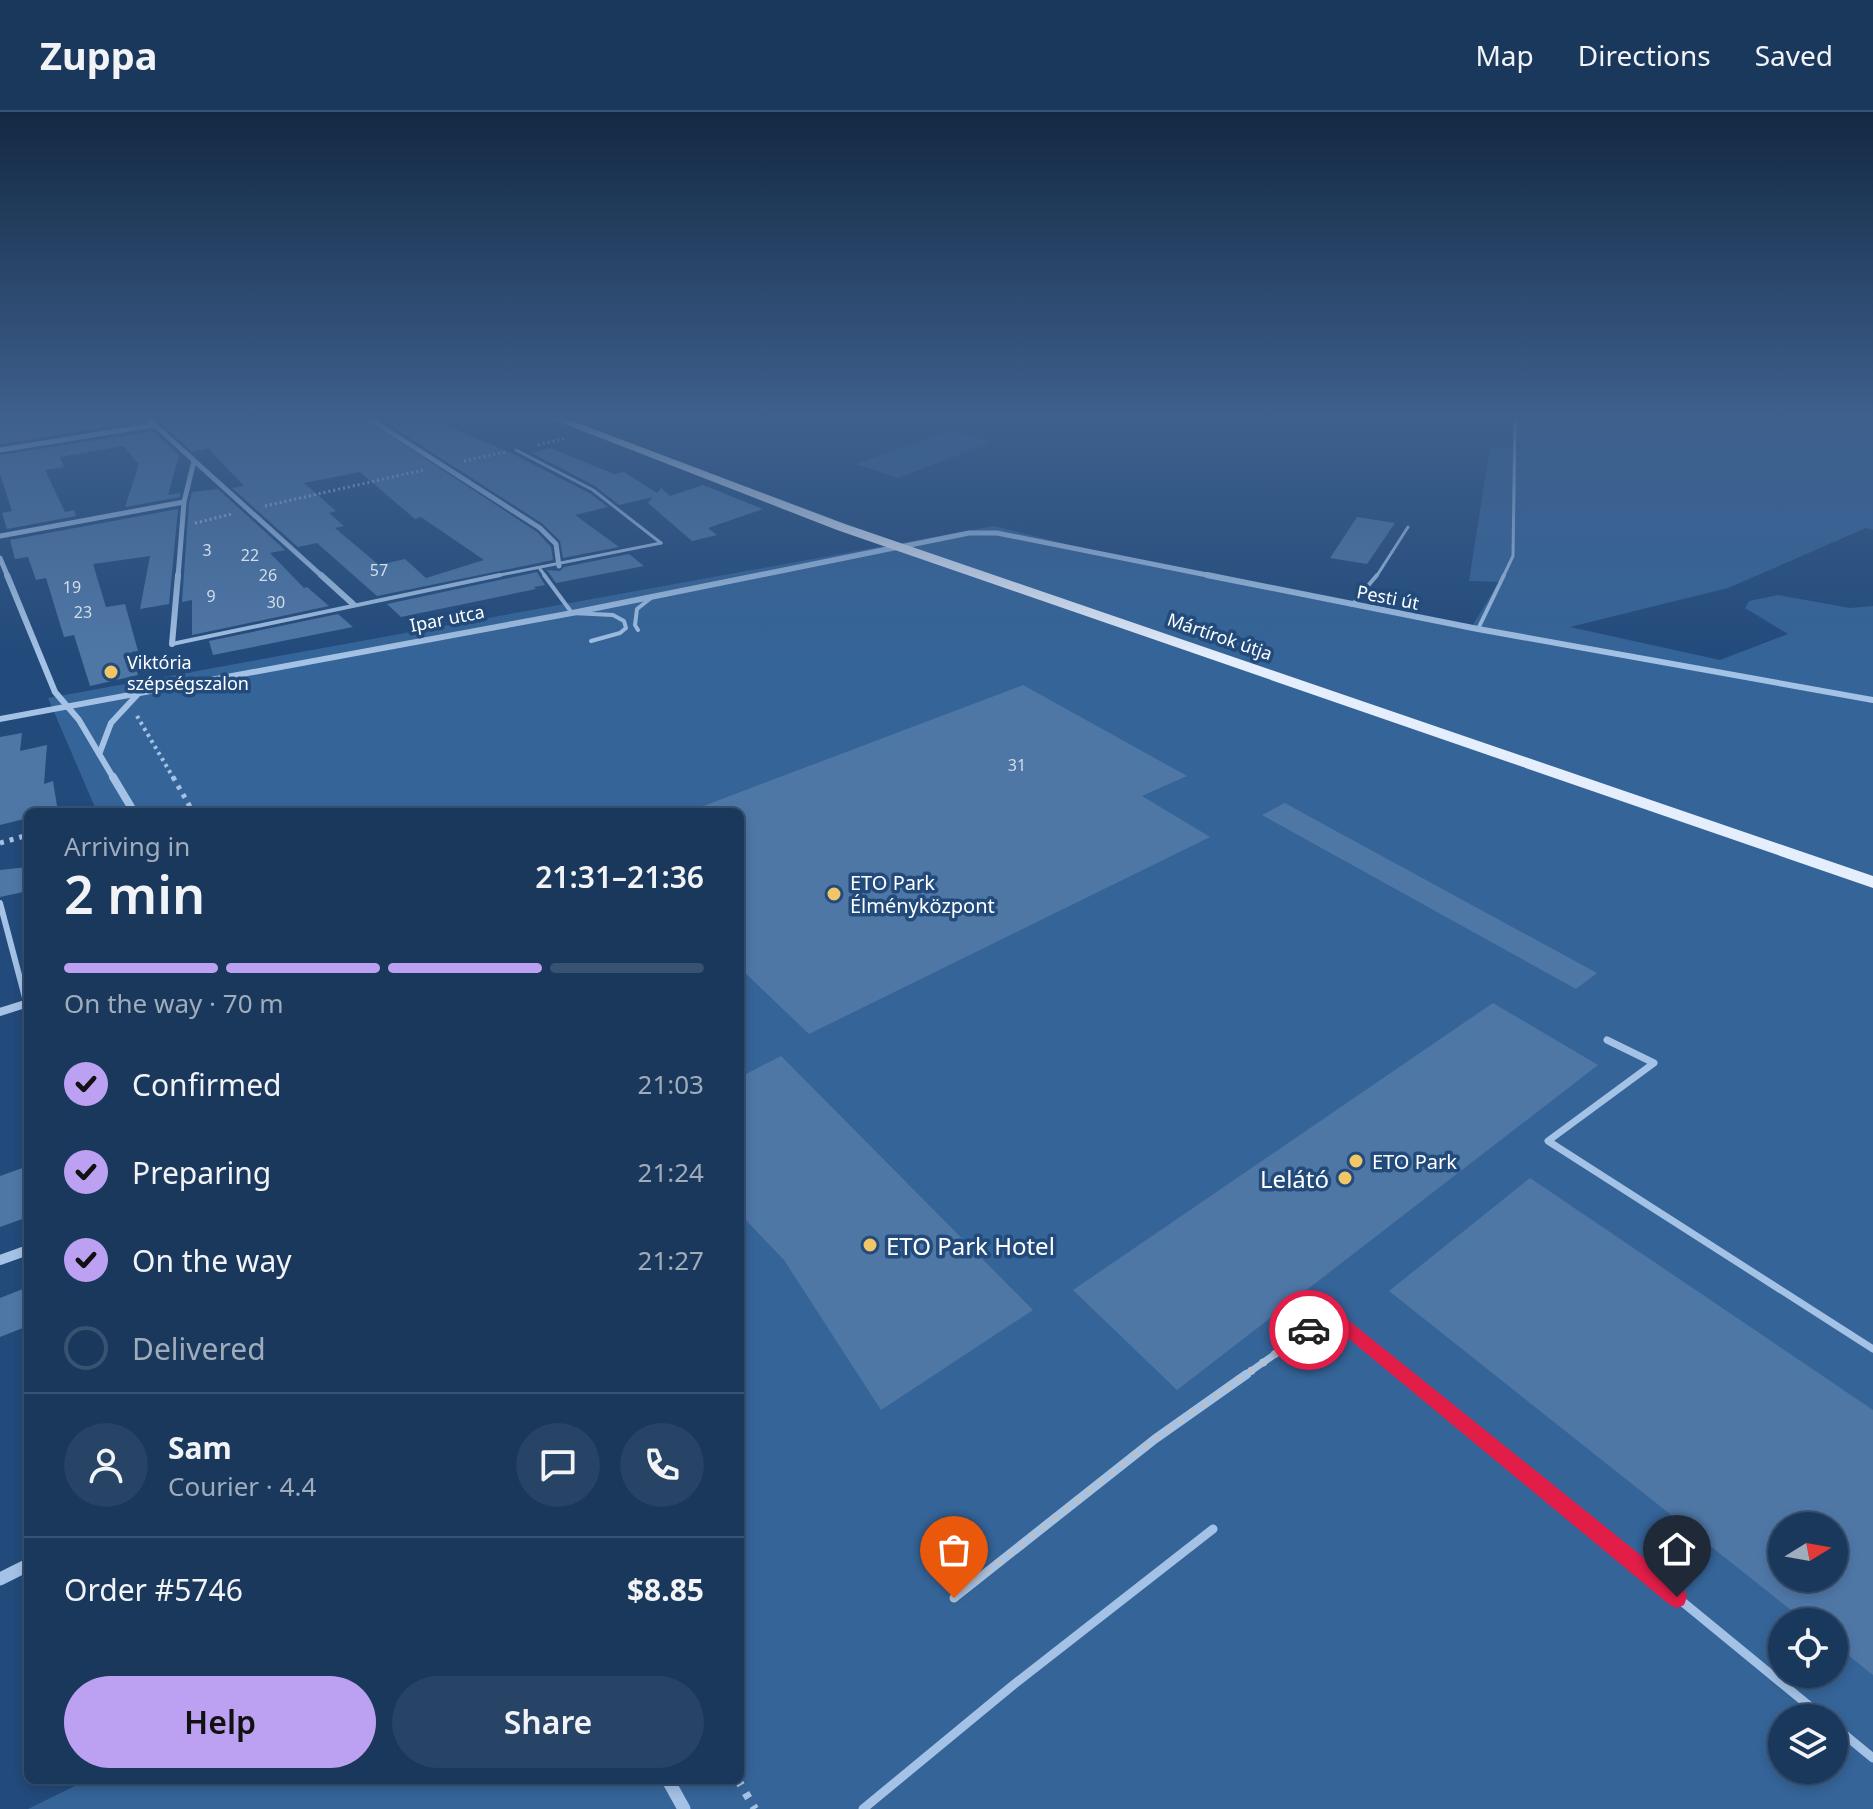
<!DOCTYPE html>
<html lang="en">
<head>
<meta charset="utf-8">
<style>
  :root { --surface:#1a385c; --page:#274365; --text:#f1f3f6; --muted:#9facbb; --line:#385272; --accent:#bca0f2 }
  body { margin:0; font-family:"Noto Sans",sans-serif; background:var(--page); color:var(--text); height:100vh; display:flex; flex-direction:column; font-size:30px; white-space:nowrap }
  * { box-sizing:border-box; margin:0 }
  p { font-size:26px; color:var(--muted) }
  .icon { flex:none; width:44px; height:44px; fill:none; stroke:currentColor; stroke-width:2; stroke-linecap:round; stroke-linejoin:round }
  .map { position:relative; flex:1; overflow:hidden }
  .sheet { position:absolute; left:24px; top:696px; width:720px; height:976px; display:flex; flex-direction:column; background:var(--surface); border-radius:12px; box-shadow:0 4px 12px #0003,0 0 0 2px var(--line) }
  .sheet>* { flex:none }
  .needle { width:52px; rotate:79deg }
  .controls { position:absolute; left:1768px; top:1400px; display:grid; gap:16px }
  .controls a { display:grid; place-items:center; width:80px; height:80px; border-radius:50%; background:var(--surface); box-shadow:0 4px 12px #0003,0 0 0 2px var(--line); font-size:40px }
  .pin { position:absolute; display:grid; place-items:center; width:68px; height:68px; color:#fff; margin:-82px -34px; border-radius:50% 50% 50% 0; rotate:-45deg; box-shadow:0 0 8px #0007 }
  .pin .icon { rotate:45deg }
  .courier { position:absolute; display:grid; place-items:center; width:80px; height:80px; margin:-40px; border:6px solid #e11d48; border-radius:50%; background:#fff; color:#222; box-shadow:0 2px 10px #0007 }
  .headline em { font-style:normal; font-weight:600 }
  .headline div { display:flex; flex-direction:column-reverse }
  .headline { display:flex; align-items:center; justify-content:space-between; height:136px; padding:0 40px }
  h1 { font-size:52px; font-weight:600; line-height:60px }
  .bar { display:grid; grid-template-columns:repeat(4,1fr); gap:12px 8px; align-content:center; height:96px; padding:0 40px }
  .bar i { height:10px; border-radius:6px; background:var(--line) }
  .bar .selected { background:var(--accent) }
  .bar p { grid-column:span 4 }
  .line { display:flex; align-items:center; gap:20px; padding:0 40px; border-top:2px solid var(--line) }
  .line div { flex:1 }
  .round { display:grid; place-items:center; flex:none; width:84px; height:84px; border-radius:42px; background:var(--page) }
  ol { padding:0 40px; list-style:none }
  li { display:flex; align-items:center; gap:24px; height:88px }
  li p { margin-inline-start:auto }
  li .icon { padding:8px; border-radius:50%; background:var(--accent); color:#111; stroke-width:4 }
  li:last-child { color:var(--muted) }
  li i { width:44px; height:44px; border:4px solid var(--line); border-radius:50% }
  .action { display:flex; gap:16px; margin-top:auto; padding:16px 40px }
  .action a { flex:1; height:92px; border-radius:48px; background:var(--accent); color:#111; font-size:32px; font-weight:600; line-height:92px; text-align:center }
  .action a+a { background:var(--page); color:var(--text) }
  header { display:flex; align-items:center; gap:48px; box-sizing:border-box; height:112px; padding:0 40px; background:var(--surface); border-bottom:2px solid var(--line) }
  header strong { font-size:38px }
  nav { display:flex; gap:44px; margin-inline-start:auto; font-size:28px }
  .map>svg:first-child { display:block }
</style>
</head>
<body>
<header>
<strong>Zuppa</strong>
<nav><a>Map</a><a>Directions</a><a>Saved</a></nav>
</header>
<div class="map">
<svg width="1873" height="1697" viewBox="0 0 1873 1697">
  <rect width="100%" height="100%" fill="#224a7a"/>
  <g fill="#356498" fill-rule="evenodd">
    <path d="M1506,307H1873V418L1866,416L1728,476L1570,515L1720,548L1788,522L1745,496L1749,489L1778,483L1850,496L1873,494V1697H28L87,1668H740V700H97L48,586L994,414L1120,445L1471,516L1499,470L1469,469L1490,335L1523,337ZM1782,1414H1834V1466H1782ZM1782,1510H1834V1562H1782ZM1782,1606H1834V1658H1782Z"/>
    <path d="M951,318L992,330L898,366L856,352Z"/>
  </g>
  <g fill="#4f77a6" fill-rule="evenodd">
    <path d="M0,307H88V311L113,307L143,309L0,332Z"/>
    <path d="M156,307H273L278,311L296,307H365L537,420L551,435L553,448L377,484L317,431L298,435L232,376L244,374L208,336L192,340ZM360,360L415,407L421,405L484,448L426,466L405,447L379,453L335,416L344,414L329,401L336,399L304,371Z"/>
    <path d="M380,307H433L515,343L591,382L608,395L575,403L619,435L563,446L560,429L543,412Z"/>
    <path d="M153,319L179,343L168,383L180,381V385L125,395L139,352L123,334L60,345L64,355L45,358L65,400L74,398L76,404L7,417L2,401L12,399L0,362V343Z"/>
    <path d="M550,336L614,362L624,360L657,381L661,376L670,384L703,373L763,397L708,416L717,423L692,429L648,391L653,385L619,393L595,374L532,341Z"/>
    <path d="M218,377L285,438L270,441L304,476L307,475L329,494L192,523V488L182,490L189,391L192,380Z"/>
    <path d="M178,397L169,492L140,497L150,444L93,452L106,495L125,492L138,539L131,540L138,563L90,574L74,523L64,525L46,466L36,468L28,445L15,447L10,428Z"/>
    <path d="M1357,405L1395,411L1367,452L1330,446Z"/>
    <path d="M629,442L644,454L556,471L547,458L560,459L564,455Z"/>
    <path d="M537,460L545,473L534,475L536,477L401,505L387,492Z"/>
    <path d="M338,502L353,515L213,543L209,529Z"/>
    <path d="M1023,573L1187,664L1142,684L1210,725L809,922L740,856V700L693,698Z"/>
    <path d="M22,621L20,639L47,633L44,672L53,669L58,700H28V706L0,713V625Z"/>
    <path d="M1285,691L1312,706L1597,861L1576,877L1262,703Z"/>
    <path d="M28,755V779L0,785V758Z"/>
    <path d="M1493,891L1598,953L1177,1278L1073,1178Z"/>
    <path d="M781,944L1033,1198L881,1298L784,1148L740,1102V965Z"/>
    <path d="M28,1054V1105L0,1115V1064Z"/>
    <path d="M1530,1066L1873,1298V1563L1834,1532V1510H1806L1389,1179ZM1782,1414H1834V1466H1782Z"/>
    <path d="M28,1175V1214L0,1225V1186Z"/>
  </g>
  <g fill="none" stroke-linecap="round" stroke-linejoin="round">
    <g stroke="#a4c2e5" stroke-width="3" stroke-dasharray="2 3" stroke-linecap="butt">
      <path d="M538,333L567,326"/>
      <path d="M464,349L505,340"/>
      <path d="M265,394L423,358"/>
      <path d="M195,411L232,402"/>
    </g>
    <path stroke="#a4c2e5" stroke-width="4" stroke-dasharray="3 4" stroke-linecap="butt" d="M137,604L174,667"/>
    <g stroke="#a4c2e5" stroke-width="5" stroke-dasharray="4 6" stroke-linecap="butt">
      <path d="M173,665L193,700"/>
      <path d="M0,731L28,723"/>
    </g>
    <path stroke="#a4c2e5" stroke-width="8" stroke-dasharray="6 9" stroke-linecap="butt" d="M738,1668L755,1697"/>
    <g stroke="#a4c2e5" stroke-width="3">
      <path d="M516,338L593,378L661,431"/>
      <path d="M540,457L546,465"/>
      <path d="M490,465L661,431"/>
      <path d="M1376,465L1408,415"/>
      <path d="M1503,465L1513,444L1515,307"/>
    </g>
    <g stroke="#a4c2e5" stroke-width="4">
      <path d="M544,463L572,501L613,503L624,509L626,516L620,521L591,529"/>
      <path d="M1352,493L1377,463"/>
      <path d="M1478,517L1504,463"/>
      <path d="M638,518L635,513L637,497L651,486"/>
      <path d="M172,532L500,463"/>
    </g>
    <path stroke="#a4c2e5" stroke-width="6" d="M0,791L28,897"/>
    <g stroke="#a4c2e5" stroke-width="7">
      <path d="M1607,928L1654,951L1548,1029L1873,1237"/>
      <path d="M1244,1264L1332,1202L1408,1264"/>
    </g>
    <g stroke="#a4c2e5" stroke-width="9">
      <path d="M1405,1262L1824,1606"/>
      <path d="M954,1486L1155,1327L1247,1262"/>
      <path d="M1834,1614L1873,1646"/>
      <path d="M863,1697L1012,1574L1213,1417"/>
    </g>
    <g stroke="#a4c2e5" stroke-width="5">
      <path d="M148,307L323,465"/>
      <path d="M370,307L540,416L556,432L559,454"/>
      <path d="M0,338L154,313"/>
      <path d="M0,424L184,390"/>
      <path d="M900,435L969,421H997L1217,465"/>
      <path d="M0,446L8,465"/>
      <path d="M178,465L184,390L194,349"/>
    </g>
    <g stroke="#a4c2e5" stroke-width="6">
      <path d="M7,463L55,580L79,608L114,667"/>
      <path d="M321,463L353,492"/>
      <path d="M1207,463L1478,517L1873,588"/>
      <path d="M172,532L178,463"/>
      <path d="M100,640L111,611L137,583"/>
    </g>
    <g stroke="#a4c2e5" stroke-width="8">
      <path d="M113,665L134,700"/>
      <path d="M0,900L25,892"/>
    </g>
    <path stroke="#a4c2e5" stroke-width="10" d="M0,1148L28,1138"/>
    <g stroke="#a4c2e5" stroke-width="13">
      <path d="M0,1467L28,1453"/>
      <path d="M668,1668L684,1697"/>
    </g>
    <path fill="#a4c2e5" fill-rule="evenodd" d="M899,432L902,433V437L572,504L0,610V604L572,498Z"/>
    <path fill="#e5eefc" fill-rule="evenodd" d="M552,307H567L845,412L1873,764V776L837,418Z"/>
  </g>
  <linearGradient id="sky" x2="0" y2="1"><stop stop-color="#132943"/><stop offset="0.56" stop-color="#3e608d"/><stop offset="1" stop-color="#3e608d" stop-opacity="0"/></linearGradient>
  <rect width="1873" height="545" fill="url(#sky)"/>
  <path fill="#e11d48" d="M1332,1195L1684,1478L1687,1485L1684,1493L1677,1496L1670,1493L1331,1212L1315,1223H1303L1300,1218L1303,1213Z"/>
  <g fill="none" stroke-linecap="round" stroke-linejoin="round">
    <path stroke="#b2c0d0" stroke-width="8" stroke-dasharray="0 14.4" d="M954,1486L1155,1327L1309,1218"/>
  </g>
  <g fill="#f0c667" stroke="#224a7a" stroke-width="3">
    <circle cx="111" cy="560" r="8"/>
    <circle cx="834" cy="782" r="8"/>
    <circle cx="1356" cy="1049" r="8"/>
    <circle cx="1345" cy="1066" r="8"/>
    <circle cx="870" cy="1133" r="8"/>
  </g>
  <g text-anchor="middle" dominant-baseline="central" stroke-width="7" stroke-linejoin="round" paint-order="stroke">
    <g font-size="16" fill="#d3dde9">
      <text x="207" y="438">3</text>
      <text x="250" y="443">22</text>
      <text x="379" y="458">57</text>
      <text x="268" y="463">26</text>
      <text x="72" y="475">19</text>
      <text x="211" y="484">9</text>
      <text x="276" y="490">30</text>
      <text x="83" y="500">23</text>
      <text x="1017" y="653">31</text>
    </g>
    <g font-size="18" fill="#fff" stroke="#224a7a">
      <text transform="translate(1388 485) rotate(11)">Pesti út</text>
      <text transform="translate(447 506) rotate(-11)">Ipar utca</text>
      <text transform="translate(1220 524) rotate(19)">Mártírok útja</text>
    </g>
    <g font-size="18" fill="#fff" stroke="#224a7a" text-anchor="start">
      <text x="127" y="550">Viktória<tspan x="127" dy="21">szépségszalon</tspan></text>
    </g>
    <g font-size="20" fill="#fff" stroke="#224a7a" text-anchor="start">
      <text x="850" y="770">ETO Park<tspan x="850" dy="23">Élményközpont</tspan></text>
      <text x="1372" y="1049">ETO Park</text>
    </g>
    <g font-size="24" fill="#fff" stroke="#224a7a" text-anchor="end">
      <text x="1329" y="1066">Lelátó</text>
      <text x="886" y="1133" text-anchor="start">ETO Park Hotel</text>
    </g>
  </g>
</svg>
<div class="controls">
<a><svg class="needle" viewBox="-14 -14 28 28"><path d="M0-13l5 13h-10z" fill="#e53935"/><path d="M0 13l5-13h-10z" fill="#9facbb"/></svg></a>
<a><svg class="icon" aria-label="locate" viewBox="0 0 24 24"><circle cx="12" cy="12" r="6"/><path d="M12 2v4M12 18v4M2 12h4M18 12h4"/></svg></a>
<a><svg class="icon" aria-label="layers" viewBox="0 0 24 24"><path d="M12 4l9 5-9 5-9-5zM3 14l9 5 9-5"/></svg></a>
</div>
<div class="pin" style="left:954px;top:1486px;background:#ea580c"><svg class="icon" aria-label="bag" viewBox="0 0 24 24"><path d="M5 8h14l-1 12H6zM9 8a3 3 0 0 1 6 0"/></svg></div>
<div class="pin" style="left:1677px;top:1485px;background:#1f2937"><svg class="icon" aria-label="home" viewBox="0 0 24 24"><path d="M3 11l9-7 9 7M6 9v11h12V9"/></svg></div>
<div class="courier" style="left:1309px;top:1218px"><svg class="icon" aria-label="car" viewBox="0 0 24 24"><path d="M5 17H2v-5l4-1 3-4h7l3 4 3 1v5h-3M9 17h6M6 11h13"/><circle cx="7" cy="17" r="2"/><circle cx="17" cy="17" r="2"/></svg></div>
<section class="sheet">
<div class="headline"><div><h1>2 min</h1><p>Arriving in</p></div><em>21:31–21:36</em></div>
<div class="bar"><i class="selected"></i><i class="selected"></i><i class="selected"></i><i></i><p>On the way · 70 m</p></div>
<ol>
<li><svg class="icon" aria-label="check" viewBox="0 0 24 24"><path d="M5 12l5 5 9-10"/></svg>Confirmed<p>21:03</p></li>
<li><svg class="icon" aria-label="check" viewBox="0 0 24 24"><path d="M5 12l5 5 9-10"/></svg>Preparing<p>21:24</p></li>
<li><svg class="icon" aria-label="check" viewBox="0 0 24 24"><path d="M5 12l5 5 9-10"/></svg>On the way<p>21:27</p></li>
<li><i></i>Delivered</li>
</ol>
<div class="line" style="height:144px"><a class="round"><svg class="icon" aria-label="person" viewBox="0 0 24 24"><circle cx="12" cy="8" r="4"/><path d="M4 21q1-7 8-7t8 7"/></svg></a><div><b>Sam</b><p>Courier · 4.4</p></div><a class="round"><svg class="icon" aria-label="chat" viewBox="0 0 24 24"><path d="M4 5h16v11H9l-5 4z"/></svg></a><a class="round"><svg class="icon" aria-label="phone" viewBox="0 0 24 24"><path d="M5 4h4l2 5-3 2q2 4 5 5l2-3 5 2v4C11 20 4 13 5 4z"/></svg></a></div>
<div class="line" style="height:104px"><div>Order #5746</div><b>$8.85</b></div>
<div class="action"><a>Help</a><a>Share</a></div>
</section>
</div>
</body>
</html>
